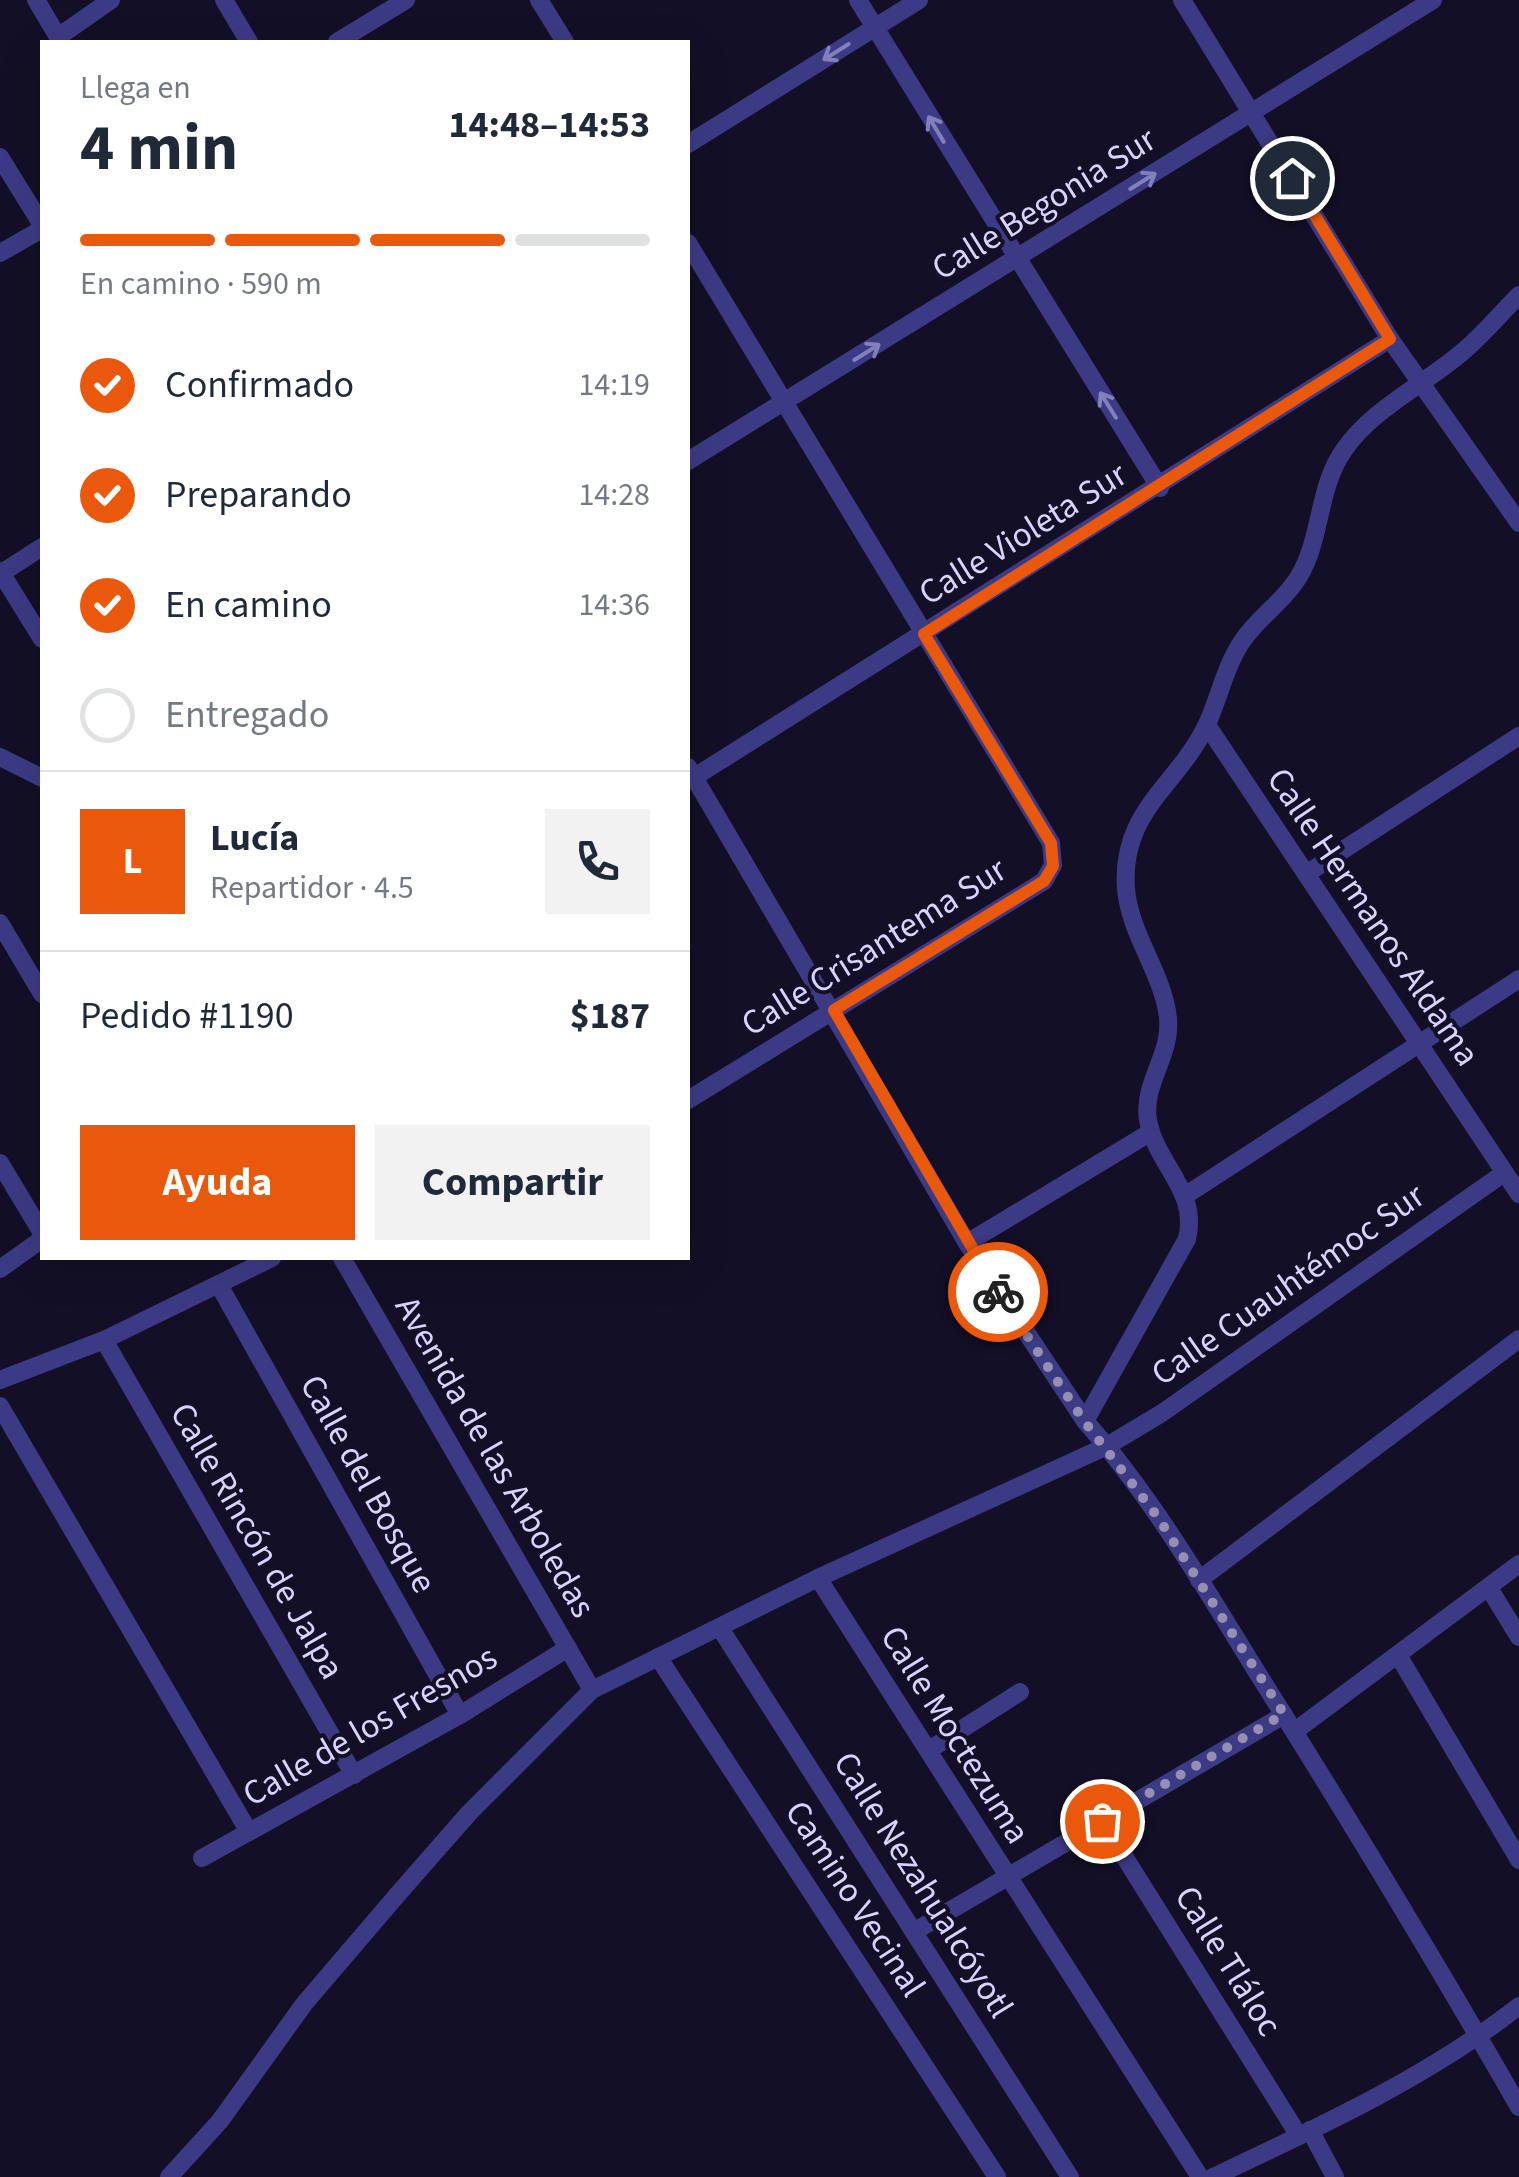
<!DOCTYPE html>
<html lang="es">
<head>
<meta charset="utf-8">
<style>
  :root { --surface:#fff; --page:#f2f2f3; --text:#1f2937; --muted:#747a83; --line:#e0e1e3; --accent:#ea580c }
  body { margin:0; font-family:"Source Sans 3",sans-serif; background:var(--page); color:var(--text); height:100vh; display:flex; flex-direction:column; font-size:38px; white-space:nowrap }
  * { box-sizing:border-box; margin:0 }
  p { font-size:32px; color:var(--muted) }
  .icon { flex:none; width:55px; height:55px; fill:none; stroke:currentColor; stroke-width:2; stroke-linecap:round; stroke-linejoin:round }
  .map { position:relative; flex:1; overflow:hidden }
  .details { position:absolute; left:40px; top:40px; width:650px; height:1220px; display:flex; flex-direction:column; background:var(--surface); border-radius:0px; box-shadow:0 10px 40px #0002 }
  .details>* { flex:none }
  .pin { position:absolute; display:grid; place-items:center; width:85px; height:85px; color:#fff; margin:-42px; border:5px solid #fff; border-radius:50%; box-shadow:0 2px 10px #0007 }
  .courier { position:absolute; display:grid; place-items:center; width:100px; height:100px; margin:-50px; border:8px solid #ea580c; border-radius:50%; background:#fff; color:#222; box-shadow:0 2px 12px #0007 }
  .overview em { font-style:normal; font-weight:700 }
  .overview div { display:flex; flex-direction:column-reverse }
  .overview { display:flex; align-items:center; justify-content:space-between; height:170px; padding:0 40px }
  h1 { font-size:65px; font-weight:700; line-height:75px }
  .bar { display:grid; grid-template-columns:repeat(4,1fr); gap:15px 10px; align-content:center; height:120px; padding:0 40px }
  .bar i { height:12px; border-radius:8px; background:var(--line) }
  .bar .on { background:var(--accent) }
  .bar p { grid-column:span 4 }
  .line { display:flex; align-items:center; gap:25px; padding:0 40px; border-top:2px solid var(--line) }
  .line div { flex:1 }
  .round { display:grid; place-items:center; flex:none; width:105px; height:105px; border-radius:0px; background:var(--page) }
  ol { padding:0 40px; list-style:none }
  li { display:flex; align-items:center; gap:30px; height:110px }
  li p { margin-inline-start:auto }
  li .icon { padding:10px; border-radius:50%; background:var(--accent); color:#fff; stroke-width:4 }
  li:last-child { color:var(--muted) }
  li i { width:55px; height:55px; border:5px solid var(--line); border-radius:50% }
  .primary-button { display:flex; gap:20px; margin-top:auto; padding:20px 40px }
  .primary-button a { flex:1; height:115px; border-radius:0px; background:var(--accent); color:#fff; font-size:40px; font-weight:700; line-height:115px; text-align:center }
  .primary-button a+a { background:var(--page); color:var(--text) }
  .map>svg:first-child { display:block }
</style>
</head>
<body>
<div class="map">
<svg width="1519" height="2177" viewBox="0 0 1519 2177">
  <rect width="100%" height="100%" fill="#130f26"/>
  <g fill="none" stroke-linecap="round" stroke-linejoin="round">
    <g stroke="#3d3a85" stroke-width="18">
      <path d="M36,0L61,42"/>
      <path d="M224,0L249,42"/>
      <path d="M539,0L565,42"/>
      <path d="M858,0L1160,488"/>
      <path d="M1182,0L1390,339L1519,523"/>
      <path d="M58,37L111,0"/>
      <path d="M337,42L406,0"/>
      <path d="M688,144L919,0"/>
      <path d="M0,157L42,225"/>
      <path d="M688,243L1051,843L1053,865L1044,881L688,1100"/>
      <path d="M0,253L42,229"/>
      <path d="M688,461L1433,0"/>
      <path d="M0,571L42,639"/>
      <path d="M0,574L42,547"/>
      <path d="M1207,725L1519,1194"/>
      <path d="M0,757L42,778"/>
      <path d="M688,767L967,1243L1085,1421C1153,1498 1206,1590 1260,1677C1349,1819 1436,1962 1519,2107"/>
      <path d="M688,781L1390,339"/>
      <path d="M1306,874L1519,736"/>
      <path d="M0,923L42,994"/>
      <path d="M0,1163L42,1233"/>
      <path d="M1186,1195L1519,979"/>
      <path d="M967,1243L1151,1132"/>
      <path d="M342,1258L592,1690"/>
      <path d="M0,1269L42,1239"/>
      <path d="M219,1285L460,1715"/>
      <path d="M104,1340L354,1775"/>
      <path d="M0,1380L104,1340L272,1258"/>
      <path d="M0,1406L249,1832"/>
      <path d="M1085,1421L1187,1239C1199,1190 1156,1165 1148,1120C1142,1084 1172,1055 1168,1018C1163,973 1130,935 1126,889C1120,810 1178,786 1207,724C1220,696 1225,666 1243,640C1259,617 1283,602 1298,578C1322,540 1317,488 1344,450C1371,410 1423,385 1460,354C1482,336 1499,315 1519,295"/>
      <path d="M818,1578L1200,2177"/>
      <path d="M1199,1580L1519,1339"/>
      <path d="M1489,1588L1519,1637"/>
      <path d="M720,1628L1070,2177"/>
      <path d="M1398,1655L1519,1860"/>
      <path d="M658,1657L997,2177"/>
      <path d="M1295,1731L1519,1564"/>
      <path d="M929,1750L1020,1692"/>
      <path d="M1102,1821L1299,2136"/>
      <path d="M202,1858L460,1715L568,1648"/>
      <path d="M915,1931L1284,1715"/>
      <path d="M1310,2130L1335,2177"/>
      <path d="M169,2177L220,2121L304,2004L398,1894L469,1813L592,1690L818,1578L1107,1446L1162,1413L1504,1173"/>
      <path d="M1213,2177C1317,2128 1428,2077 1519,2006"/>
    </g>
  </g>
  <defs><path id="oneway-shaft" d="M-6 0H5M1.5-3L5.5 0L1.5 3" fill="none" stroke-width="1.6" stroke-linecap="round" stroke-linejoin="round" transform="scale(2.5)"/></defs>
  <g stroke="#837fbc">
    <use href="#oneway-shaft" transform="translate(836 52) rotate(148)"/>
    <use href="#oneway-shaft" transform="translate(936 129) rotate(-121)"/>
    <use href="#oneway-shaft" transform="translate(1143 181) rotate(-32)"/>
    <use href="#oneway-shaft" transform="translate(867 352) rotate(-32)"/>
    <use href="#oneway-shaft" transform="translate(1108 405) rotate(-122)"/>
  </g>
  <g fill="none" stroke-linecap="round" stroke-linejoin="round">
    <path stroke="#948fb3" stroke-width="10" stroke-dasharray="0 18" d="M998,1292L1084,1421L1157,1516L1284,1714L1102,1821"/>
    <path stroke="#ea580c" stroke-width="12" d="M998,1292L834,1010L1044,881L1053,866L1051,843L924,634L1390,339L1292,178"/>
  </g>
  <g text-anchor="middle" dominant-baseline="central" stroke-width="8" stroke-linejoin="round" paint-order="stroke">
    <g font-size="35" fill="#d9d4ff" stroke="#130f26">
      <text transform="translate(1044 204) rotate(-32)">Calle Begonia Sur</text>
      <text transform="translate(1023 534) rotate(-32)">Calle Violeta Sur</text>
      <text transform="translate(1373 917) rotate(56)">Calle Hermanos Aldama</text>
      <text transform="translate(874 947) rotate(-32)">Calle Crisantema Sur</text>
      <text transform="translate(1288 1285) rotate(-35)">Calle Cuauhtémoc Sur</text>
      <text transform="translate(495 1457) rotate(60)">Avenida de las Arboledas</text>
      <text transform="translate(368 1484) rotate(61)">Calle del Bosque</text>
      <text transform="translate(257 1541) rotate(60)">Calle Rincón de Jalpa</text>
      <text transform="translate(370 1726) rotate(-30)">Calle de los Fresnos</text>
      <text transform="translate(955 1735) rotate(58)">Calle Moctezuma</text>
      <text transform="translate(923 1885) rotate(58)">Calle Nezahualcóyotl</text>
      <text transform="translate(855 1899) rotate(57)">Camino Vecinal</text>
      <text transform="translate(1228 1961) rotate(58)">Calle Tláloc</text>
    </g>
  </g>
</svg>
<div class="pin" style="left:1102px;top:1821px;background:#ea580c"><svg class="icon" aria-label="bag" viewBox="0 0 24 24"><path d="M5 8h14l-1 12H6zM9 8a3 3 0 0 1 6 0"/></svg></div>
<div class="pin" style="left:1292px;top:178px;background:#1f2937"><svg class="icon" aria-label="home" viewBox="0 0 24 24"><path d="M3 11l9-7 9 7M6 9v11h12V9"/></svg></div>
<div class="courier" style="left:998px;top:1292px"><svg class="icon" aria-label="bike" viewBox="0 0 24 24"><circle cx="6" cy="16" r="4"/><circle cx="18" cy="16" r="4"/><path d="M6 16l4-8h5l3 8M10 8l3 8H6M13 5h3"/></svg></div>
<section class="details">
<div class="overview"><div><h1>4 min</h1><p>Llega en</p></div><em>14:48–14:53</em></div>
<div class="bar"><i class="on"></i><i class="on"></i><i class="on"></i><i></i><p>En camino · 590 m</p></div>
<ol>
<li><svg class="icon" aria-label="check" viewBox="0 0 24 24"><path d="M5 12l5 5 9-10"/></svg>Confirmado<p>14:19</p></li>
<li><svg class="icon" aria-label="check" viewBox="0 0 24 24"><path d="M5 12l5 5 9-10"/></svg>Preparando<p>14:28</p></li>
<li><svg class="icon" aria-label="check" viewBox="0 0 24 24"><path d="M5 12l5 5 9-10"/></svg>En camino<p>14:36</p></li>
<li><i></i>Entregado</li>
</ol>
<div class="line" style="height:180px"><b class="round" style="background:var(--accent);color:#fff">L</b><div><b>Lucía</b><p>Repartidor · 4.5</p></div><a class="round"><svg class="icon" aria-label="phone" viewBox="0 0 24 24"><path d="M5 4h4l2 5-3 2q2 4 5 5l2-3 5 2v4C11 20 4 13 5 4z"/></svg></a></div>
<div class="line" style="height:130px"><div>Pedido #1190</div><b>$187</b></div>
<div class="primary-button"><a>Ayuda</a><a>Compartir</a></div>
</section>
</div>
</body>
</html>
